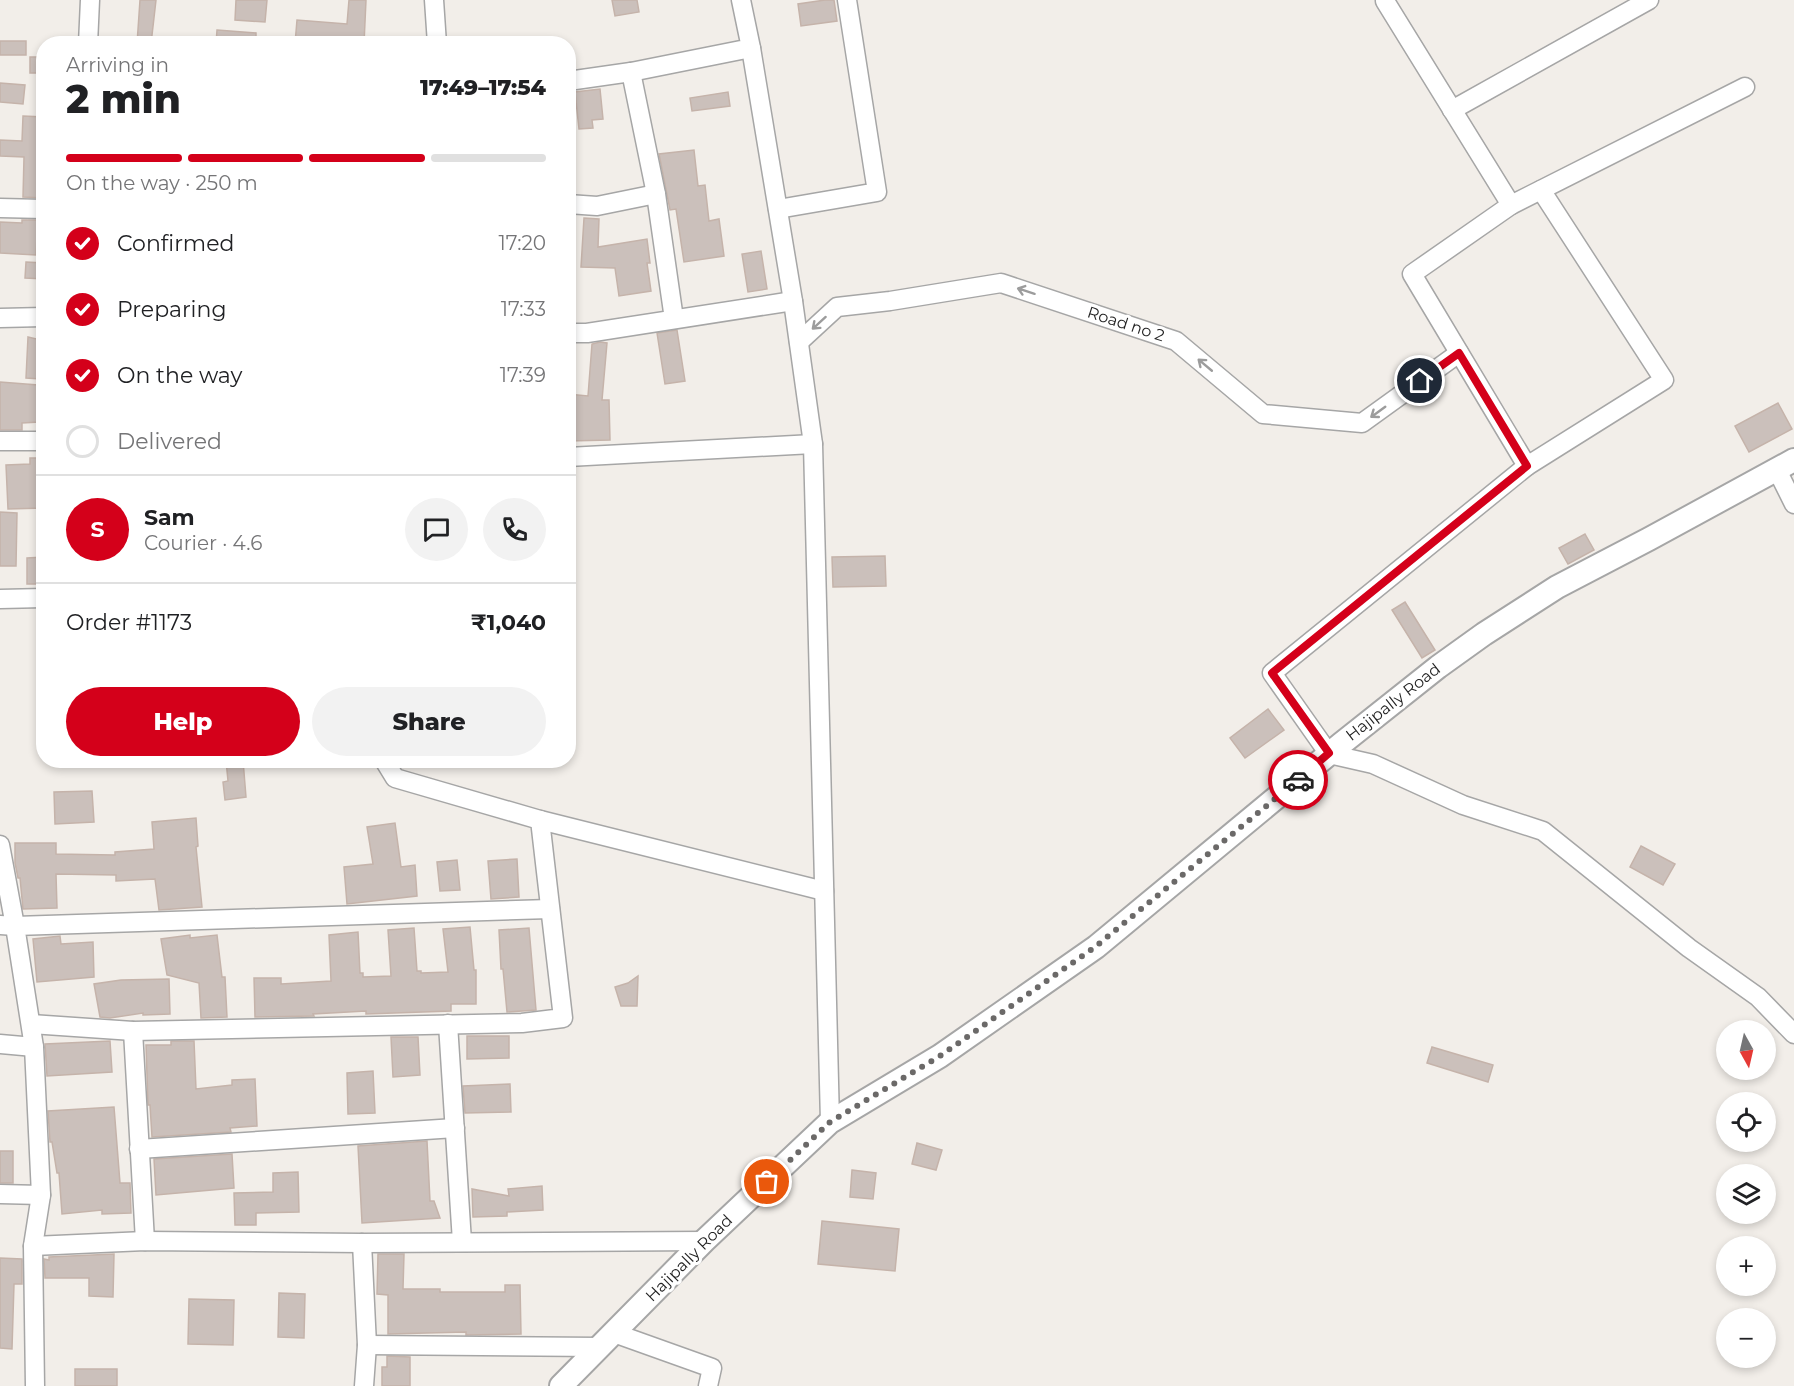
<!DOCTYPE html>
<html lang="en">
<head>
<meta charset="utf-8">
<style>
  :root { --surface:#fff; --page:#f2f2f2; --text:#202124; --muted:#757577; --line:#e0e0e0; --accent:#d4001a }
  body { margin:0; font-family:Montserrat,sans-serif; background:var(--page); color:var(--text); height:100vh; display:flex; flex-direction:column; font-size:22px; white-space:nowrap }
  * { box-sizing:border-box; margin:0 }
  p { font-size:20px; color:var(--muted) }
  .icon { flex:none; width:33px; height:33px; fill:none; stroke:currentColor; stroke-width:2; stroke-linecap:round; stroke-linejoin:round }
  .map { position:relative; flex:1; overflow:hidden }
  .panel { position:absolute; left:36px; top:36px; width:540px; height:732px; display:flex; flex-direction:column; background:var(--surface); border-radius:24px; box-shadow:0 3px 9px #0003 }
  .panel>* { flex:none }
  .needle { width:39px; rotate:172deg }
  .controls { position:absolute; left:1716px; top:1020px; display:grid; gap:12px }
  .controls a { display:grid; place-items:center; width:60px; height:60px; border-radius:50%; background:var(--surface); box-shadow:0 3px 9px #0003; font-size:30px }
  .pin { position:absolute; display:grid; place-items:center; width:51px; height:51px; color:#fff; margin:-26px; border:3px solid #fff; border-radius:50%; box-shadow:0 2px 6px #0007 }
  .courier { position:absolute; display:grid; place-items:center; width:60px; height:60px; margin:-30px; border:4px solid #d4001a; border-radius:50%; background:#fff; color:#222; box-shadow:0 2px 8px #0007 }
  .headline em { font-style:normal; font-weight:800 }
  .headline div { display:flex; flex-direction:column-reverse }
  .headline { display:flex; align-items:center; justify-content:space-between; height:102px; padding:0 30px }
  h1 { font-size:39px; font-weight:800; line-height:45px }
  .bar { display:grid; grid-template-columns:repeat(4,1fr); gap:9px 6px; align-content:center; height:72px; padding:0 30px }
  .bar i { height:8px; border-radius:4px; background:var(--line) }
  .bar .active { background:var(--accent) }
  .bar p { grid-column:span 4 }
  .line { display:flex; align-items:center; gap:15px; padding:0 30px; border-top:2px solid var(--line) }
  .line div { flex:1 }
  .round { display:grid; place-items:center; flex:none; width:63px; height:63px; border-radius:32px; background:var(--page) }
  ol { padding:0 30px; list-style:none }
  li { display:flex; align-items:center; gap:18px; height:66px }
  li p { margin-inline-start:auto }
  li .icon { padding:6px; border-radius:50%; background:var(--accent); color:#fff; stroke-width:4 }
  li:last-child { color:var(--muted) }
  li i { width:33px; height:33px; border:3px solid var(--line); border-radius:50% }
  .primary-button { display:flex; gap:12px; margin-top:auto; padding:12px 30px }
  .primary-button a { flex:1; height:69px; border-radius:36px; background:var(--accent); color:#fff; font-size:24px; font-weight:800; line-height:69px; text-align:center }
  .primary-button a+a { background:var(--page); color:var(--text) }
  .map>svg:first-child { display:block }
</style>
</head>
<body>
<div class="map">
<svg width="1794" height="1386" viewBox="0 0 1794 1386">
  <rect width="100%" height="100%" fill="#f2eee9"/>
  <g fill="#cbc0bb" stroke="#c5b3aa" stroke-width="1.5">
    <path d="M140,0H156L151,44H137Z"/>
    <path d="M236,0H267L265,22L235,20Z"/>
    <path d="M349,0H366L364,44H295L297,20L347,24Z"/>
    <path d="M612,0H637L639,12L615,16Z"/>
    <path d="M825,0H834L837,21L801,26L798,4Z"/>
    <path d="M217,30L256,33V44H216Z"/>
    <rect x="0" y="41" width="26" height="14"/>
    <rect x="30" y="57" width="14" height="16"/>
    <path d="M0,83L25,85L23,104L0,102Z"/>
    <path d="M600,89L603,119L592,120L593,128L579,129L575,92Z"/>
    <path d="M728,92L730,106L692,111L690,98Z"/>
    <path d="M23,116L44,117V198L23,197L24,157L0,156V140L22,141Z"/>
    <path d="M694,150L698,186L705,185L709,221L719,219L724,256L684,262L676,209L670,210L659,154Z"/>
    <path d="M584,218L599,219L598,247L647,239L650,263H647L651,291L619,296L615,268L581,267Z"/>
    <path d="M22,220H38L36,255L0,253V222L22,223Z"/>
    <path d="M761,251L767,289L748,292L742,254Z"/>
    <path d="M26,262L44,263V279L25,278Z"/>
    <path d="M677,330L685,381L665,384L657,333Z"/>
    <path d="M28,337L41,340L40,379L26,378Z"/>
    <path d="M600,342L607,343L602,400H609L610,440L568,441V394L588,396L592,344Z"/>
    <path d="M0,382L38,385L39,422L22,423V430H0Z"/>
    <path d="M1778,403L1792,429L1749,452L1735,426Z"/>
    <path d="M30,458H44V508L8,509L6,465L30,464Z"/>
    <path d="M0,512L17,513L16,566H0Z"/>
    <path d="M1585,534L1594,550L1568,564L1559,548Z"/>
    <path d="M885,556L886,586L833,587L832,557Z"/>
    <path d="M44,557V584H27V558Z"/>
    <path d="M1405,602L1435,650L1422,658L1392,610Z"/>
    <path d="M1268,709L1284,730L1245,758L1230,738Z"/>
    <path d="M226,760H243L246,797L225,800L223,782L228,781Z"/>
    <path d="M92,791L94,822L55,824L54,792Z"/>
    <path d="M196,818L198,846L196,847L202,907L159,910L155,879L116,881V875L56,874L57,908L23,909L20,878H18L15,863V843H56V854L115,855V852L154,849L152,822Z"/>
    <path d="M395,823L401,867L415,865L417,896L347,904L344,867L373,864L367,827Z"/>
    <path d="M1641,846L1675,864L1663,885L1630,867Z"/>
    <path d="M517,859L519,897L491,899L488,861Z"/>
    <path d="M457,860L460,890L440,891L437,862Z"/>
    <path d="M470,927L474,970H476V1004H451V1011L366,1014V1011L313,1014L314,1016L255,1017L254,978H281V984L331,981L329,935L358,932L360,973H363V977L391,976L388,930L414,928L417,971H421V973L448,972L443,929Z"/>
    <path d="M529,928L536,1010L507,1012L503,969H501L499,930Z"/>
    <path d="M190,935V938L217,935L222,977H225L227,1017L201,1018L199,983L167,975L161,939Z"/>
    <path d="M60,936L61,944L93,942L94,977L37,982L33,939Z"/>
    <path d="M638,976L637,1006H621L615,987L628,983Z"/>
    <path d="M169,979L170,1014L143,1015V1013L110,1018L100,1017L94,984L121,980Z"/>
    <path d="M467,1036H509V1058L467,1059Z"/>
    <path d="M391,1037H418L420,1075L393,1077Z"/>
    <path d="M110,1041L112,1072L47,1076L45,1044Z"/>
    <path d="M171,1041H194L196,1089L232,1085V1080L255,1079L257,1126L230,1128L231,1132L152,1137L150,1105H148L146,1045H171Z"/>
    <path d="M1432,1047L1493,1065L1488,1082L1427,1063Z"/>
    <path d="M373,1071L375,1113L348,1114L347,1073Z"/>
    <path d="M510,1084L511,1112L465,1113L463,1086Z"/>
    <path d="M114,1107L120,1183H130L131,1213L102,1214V1210L62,1214L59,1173H57L52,1142H50L48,1111Z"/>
    <path d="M427,1141L430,1201H434L440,1218L362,1223L358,1146Z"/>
    <path d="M917,1143L942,1150L936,1170L912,1164Z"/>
    <rect x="0" y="1151" width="13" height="32"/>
    <path d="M232,1154L234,1188L156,1195L154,1159Z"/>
    <path d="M852,1170L876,1173L873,1199L850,1197Z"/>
    <path d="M298,1172L299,1212L256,1213V1225H235L234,1193L273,1192V1173Z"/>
    <path d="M542,1186L543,1210L507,1212V1216L473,1217L472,1189L509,1196L508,1189Z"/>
    <path d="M822,1221L899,1229L895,1271L818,1264Z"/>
    <path d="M114,1254L113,1297L89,1296V1278H45L44,1259L49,1260V1257Z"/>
    <path d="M378,1254H404L403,1289H440V1292H505V1285H520L521,1334L466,1335V1332L388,1334V1295L377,1294Z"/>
    <path d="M0,1258L22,1259V1284H14L12,1349L0,1348Z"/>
    <path d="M279,1293L305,1294L304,1338L278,1337Z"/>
    <path d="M189,1299L234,1300L233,1345L188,1344Z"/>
    <path d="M387,1356L410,1357V1386H382V1367H387Z"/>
    <rect x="75" y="1369" width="42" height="17"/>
  </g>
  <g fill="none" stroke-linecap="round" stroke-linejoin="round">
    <defs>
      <g id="minor">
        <path d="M434,0L437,44"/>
        <path d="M1385,1L1511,205L1412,274L1527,466L1272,673L1329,754L1373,764L1463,805L1543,831L1689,948L1758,997L1794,1034"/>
        <path d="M88,44L90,0"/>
        <path d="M751,48L793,301L813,444L830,1122"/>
        <path d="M631,72L751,48L741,0"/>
        <path d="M568,81L631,72L656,194L674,319"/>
        <path d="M1452,110L1649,0"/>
        <path d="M568,204L597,206L656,194"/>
        <path d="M1511,205L1745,87"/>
        <path d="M0,208L44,209"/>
        <path d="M778,209L877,192L847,0"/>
        <path d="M0,318L44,317"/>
        <path d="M568,333H587L793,301"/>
        <path d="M799,342L837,307L890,301L1001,283L1176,341L1263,414L1362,423L1459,353"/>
        <path d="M0,441H44"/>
        <path d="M568,457L813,444"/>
        <path d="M1527,466L1664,380L1541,190"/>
        <path d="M1777,470L1794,504"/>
        <path d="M0,599L44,598"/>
        <path d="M540,820L824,891"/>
        <path d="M0,845L15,926L0,925"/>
        <path d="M31,1024L133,1031L522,1023L563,1018L540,820L395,778L384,760"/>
        <path d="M448,1024L462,1242"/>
        <path d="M133,1031L145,1241"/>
        <path d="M0,1044L34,1047"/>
        <path d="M139,1149L455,1128"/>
        <path d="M0,1194L41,1195"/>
        <path d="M362,1243L367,1345L364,1386"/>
        <path d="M33,1246L145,1241L362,1243L704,1241"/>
        <path d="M614,1333L712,1368L708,1386"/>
        <path d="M367,1345L599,1347"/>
        <path d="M35,1386L33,1246L41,1195L34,1047L15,926L550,909"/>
      </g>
      <path id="tertiary" d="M561,1386L704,1241L830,1122L940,1056L1096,947L1341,744L1438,667L1484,634L1557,587L1649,539L1794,460"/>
    </defs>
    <use href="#minor" stroke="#a6a6a6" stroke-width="21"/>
    <use href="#tertiary" stroke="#a6a6a6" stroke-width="26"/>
    <use href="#minor" stroke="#fff" stroke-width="18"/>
    <use href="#tertiary" stroke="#fff" stroke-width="22"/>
  </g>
  <defs><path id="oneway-shaft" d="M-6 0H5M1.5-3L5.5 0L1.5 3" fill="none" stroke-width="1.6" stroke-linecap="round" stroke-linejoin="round" transform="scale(1.5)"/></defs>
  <g stroke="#9c9c9c">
    <use href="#oneway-shaft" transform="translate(1026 291) rotate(-162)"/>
    <use href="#oneway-shaft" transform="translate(819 323) rotate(138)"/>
    <use href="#oneway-shaft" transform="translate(1205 365) rotate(-140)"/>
    <use href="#oneway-shaft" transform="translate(1378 412) rotate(144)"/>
  </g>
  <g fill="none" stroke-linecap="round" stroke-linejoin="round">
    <path stroke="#6b6968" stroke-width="6" stroke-dasharray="0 10.8" d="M767,1182L830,1122L940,1056L1095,947L1298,780"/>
    <path stroke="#d4001a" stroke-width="8" d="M1298,780L1329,753L1272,673L1527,466L1459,353L1420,381"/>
  </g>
  <g text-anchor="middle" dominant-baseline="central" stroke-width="6" stroke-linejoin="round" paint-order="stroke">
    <g font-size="16" fill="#222" stroke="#fff">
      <text transform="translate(1126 324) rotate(18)">Road no 2</text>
      <text transform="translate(1393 702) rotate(-38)">Hajipally Road</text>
      <text transform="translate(689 1258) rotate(-45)">Hajipally Road</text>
    </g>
  </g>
</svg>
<div class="controls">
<a><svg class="needle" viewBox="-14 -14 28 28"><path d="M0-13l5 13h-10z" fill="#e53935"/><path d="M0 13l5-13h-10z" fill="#757577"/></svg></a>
<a><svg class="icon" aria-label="locate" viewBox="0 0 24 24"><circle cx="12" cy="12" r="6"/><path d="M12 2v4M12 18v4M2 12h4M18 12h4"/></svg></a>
<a><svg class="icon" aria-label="layers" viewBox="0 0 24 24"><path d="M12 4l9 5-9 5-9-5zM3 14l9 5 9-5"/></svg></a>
<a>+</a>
<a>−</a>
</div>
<div class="pin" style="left:767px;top:1182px;background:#ea580c"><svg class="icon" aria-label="bag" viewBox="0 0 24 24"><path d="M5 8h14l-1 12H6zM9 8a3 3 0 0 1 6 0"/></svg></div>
<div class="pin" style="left:1420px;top:381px;background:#1f2937"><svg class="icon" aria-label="home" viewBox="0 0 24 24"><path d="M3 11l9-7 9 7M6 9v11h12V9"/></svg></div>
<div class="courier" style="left:1298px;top:780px"><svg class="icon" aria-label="car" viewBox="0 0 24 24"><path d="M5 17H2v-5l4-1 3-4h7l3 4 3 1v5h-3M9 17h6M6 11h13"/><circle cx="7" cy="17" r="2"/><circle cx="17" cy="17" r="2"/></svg></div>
<section class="panel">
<div class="headline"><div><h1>2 min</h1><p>Arriving in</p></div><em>17:49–17:54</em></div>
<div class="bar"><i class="active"></i><i class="active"></i><i class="active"></i><i></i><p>On the way · 250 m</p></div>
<ol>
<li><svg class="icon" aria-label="check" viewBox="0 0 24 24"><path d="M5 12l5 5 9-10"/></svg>Confirmed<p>17:20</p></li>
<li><svg class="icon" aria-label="check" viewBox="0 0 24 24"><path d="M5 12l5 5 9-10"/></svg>Preparing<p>17:33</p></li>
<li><svg class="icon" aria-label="check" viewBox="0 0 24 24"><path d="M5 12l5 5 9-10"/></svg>On the way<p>17:39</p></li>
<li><i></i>Delivered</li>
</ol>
<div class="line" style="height:108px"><b class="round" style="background:var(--accent);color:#fff">S</b><div><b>Sam</b><p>Courier · 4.6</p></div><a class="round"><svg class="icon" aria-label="chat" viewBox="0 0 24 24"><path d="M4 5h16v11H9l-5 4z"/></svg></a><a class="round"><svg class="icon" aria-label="phone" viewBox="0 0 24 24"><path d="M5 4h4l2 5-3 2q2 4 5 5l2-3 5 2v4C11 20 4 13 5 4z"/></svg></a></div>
<div class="line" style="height:78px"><div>Order #1173</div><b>₹1,040</b></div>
<div class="primary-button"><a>Help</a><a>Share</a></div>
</section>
</div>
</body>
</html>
